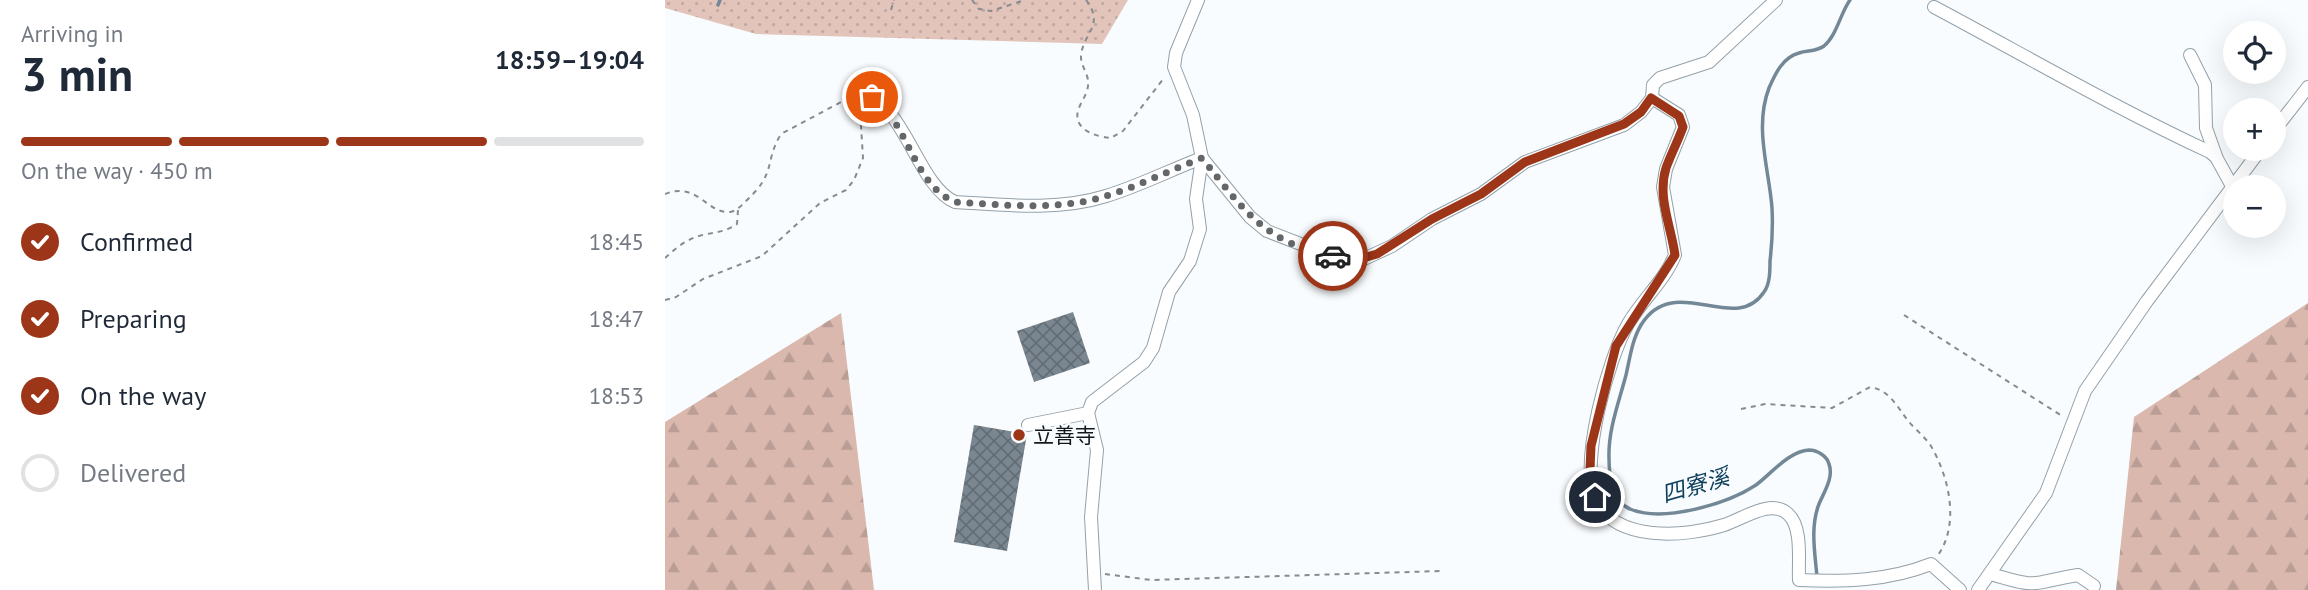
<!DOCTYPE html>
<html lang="en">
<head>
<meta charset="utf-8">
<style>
  :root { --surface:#fff; --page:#f6f6f7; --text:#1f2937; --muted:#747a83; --line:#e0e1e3; --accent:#9d3518 }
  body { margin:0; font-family:"PT Sans","Noto Sans TC",sans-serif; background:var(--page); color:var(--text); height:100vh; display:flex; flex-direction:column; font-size:26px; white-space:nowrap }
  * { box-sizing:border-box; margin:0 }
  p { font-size:23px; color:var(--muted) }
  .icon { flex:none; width:38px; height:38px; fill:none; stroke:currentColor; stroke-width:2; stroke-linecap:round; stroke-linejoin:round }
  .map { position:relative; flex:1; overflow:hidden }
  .side { display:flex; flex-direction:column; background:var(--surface); width:665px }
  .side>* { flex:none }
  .buttons { position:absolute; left:1558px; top:21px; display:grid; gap:14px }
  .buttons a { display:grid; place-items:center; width:63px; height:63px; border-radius:50%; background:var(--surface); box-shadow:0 7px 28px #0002; font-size:35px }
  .pin { position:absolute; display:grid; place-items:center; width:60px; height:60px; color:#fff; margin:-30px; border:4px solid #fff; border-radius:50%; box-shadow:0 2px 7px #0007 }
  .courier { position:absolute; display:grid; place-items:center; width:70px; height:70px; margin:-35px; border:5px solid #9d3518; border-radius:50%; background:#fff; color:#222; box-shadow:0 2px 9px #0007 }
  .headline em { font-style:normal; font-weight:700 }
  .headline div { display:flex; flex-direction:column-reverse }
  .headline { display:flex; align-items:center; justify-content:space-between; height:119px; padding:0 21px }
  h1 { font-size:46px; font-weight:700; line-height:52px }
  .bar { display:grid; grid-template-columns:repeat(4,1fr); gap:10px 7px; align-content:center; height:84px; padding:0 21px }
  .bar i { height:9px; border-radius:5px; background:var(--line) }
  .bar .current { background:var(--accent) }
  .bar p { grid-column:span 4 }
  ol { padding:0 21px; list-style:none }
  li { display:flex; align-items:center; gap:21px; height:77px }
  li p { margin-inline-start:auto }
  li .icon { padding:7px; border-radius:50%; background:var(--accent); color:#fff; stroke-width:4 }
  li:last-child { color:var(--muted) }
  li i { width:38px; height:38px; border:4px solid var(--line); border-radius:50% }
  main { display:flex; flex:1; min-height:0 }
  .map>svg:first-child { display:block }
</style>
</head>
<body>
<main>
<section class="side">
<div class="headline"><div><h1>3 min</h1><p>Arriving in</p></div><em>18:59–19:04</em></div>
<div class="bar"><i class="current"></i><i class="current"></i><i class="current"></i><i></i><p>On the way · 450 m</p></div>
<ol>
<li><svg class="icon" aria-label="check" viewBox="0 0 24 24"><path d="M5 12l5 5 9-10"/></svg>Confirmed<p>18:45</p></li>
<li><svg class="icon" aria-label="check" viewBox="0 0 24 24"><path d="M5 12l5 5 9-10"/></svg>Preparing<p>18:47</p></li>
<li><svg class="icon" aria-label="check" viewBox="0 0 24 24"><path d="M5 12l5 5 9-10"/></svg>On the way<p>18:53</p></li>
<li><i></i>Delivered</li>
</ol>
</section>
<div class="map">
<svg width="1643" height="590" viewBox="0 0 1643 590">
  <defs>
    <pattern id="grass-dots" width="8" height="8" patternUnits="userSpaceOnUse" patternTransform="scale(1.75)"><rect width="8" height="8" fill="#e2c4bb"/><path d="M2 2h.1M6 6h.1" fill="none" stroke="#c1a8a0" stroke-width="1.8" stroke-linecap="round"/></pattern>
    <pattern id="forest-firs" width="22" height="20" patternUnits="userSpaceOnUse" patternTransform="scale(1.75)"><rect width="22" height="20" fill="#dab8ae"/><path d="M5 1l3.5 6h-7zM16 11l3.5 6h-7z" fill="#ba9d95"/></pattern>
    <pattern id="building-cross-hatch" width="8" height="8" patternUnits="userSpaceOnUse" patternTransform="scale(1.75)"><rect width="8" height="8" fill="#7a8790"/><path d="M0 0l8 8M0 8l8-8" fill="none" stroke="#636d75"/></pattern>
  </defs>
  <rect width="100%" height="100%" fill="#f9fcfe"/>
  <path fill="url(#grass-dots)" d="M0,0H463L437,44L91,34L0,8Z"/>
  <g fill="url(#forest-firs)">
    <path d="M1643,303V590H1451L1469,417Z"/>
    <path d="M176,313L209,590H0V422Z"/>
  </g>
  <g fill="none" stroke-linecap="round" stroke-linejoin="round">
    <g stroke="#738897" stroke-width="3.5">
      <path d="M53,5L55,0"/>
      <path d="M1152,577C1150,553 1145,527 1154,504C1159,492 1169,477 1164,464C1162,456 1152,450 1144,450C1124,451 1106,474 1091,485C1062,504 998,523 965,509C947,502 944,475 944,458C943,430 954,402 961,375C965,358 967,340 976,325C1009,271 1070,336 1099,292C1105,284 1105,271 1105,261C1107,244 1108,226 1107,208C1104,169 1089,127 1104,88C1110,74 1118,57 1134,53C1142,50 1151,52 1159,46C1172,35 1175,14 1185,0"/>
    </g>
  </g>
  <g fill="url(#building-cross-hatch)">
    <path d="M408,312L425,363L369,382L352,331Z"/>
    <path d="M309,425L362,434L342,551L289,542Z"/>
  </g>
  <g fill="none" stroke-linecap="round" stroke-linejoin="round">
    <defs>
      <g id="minor">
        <path d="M1269,7C1361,56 1450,108 1545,152L1551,157L1567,186"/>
        <path d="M1525,55L1540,85L1541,128L1551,156"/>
        <path d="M190,98C236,87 250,185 290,202C339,205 394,211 441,196C474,186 505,170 537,158L585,217L602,231L664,255L699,259L727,246L767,219L816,194L860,162L959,125L976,112L987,98L988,85L995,78L1044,62L1111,0"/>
        <path d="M987,98L1014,115L1018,127L1001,169L998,187L1010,255C1000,280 977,300 963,324C943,359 915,461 930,498C949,543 1021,537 1059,525C1078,519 1106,498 1123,514C1138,527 1133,562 1134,580C1179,582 1223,581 1266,564L1295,590"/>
        <path d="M1608,132L1643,87"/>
        <path d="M363,425L423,413"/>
        <path d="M1326,574C1377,590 1367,582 1413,575L1429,586"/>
        <path d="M430,590L426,517L432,450L423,413L427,402L479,362L488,348L504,292L525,261L535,229L531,199L537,158L528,115L509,67L511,53L533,0"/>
        <path d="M1313,590L1381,493L1420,391L1482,301L1596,149"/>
      </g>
    </defs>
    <use href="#minor" stroke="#94a1aa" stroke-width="14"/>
    <g stroke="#878b8e" stroke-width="2" stroke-dasharray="5 5" stroke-linecap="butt">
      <path d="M307,0L314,9L326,11L360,0"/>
      <path d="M421,0C440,25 419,32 416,55C415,66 425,75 423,86C422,95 415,103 413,111C408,130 432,137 446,138L458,131L499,78"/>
      <path d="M226,10L229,0"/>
      <path d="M0,194C32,181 42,214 65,212C72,211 77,205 82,200C112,172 99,162 116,134L178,101"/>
      <path d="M0,258C10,249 20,240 34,236C47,232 60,233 72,224L73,210"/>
      <path d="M0,300L11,297L38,279L97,256L155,203L181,190L189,180L198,158L195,110"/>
      <path d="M1239,315L1397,416"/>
      <path d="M1076,409L1100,404L1167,408L1205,387C1225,390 1232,407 1244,422C1251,430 1260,437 1266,446C1284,477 1295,524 1273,555"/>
      <path d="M440,574L486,580L776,571"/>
    </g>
    <use href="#minor" stroke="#fff" stroke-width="12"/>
  </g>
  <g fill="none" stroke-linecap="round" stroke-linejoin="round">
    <path stroke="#63676a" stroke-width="7" stroke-dasharray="0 12.6" d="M207,97C244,123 248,185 290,202C339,205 395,211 441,196C474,186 505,170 537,158C578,209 599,243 668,256"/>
    <path stroke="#9d3518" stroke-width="9" d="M668,256L698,258L712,254L767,219L816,194L860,162L959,124L976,112L986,98L1014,116L1018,127C1013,141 1006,154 1001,168C992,197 1006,226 1010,255L951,346L926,446L925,469L930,497"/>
  </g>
  <circle fill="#9d3518" stroke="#f9fcfe" stroke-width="2.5" cx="354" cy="435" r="7"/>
  <g text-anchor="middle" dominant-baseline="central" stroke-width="5" stroke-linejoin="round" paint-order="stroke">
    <g font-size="21" fill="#12171a" stroke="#f9fcfe" text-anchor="start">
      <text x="368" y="435">立善寺</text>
    </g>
    <g font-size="23" font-style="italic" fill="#0f405d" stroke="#f9fcfe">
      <text transform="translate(1030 485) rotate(-16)">四寮溪</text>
    </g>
  </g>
</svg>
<div class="buttons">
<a><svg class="icon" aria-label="locate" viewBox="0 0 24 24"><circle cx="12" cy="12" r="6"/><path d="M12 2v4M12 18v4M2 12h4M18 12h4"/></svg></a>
<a>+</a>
<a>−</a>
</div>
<div class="pin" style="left:207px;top:97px;background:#ea580c"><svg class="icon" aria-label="bag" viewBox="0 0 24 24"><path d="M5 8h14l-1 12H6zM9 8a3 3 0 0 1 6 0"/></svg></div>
<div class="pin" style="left:930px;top:497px;background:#1f2937"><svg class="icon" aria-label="home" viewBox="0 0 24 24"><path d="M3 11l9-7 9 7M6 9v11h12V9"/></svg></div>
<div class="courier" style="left:668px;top:256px"><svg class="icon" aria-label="car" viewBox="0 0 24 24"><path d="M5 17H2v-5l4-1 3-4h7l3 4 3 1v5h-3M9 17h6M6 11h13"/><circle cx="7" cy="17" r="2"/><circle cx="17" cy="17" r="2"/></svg></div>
</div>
</main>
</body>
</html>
